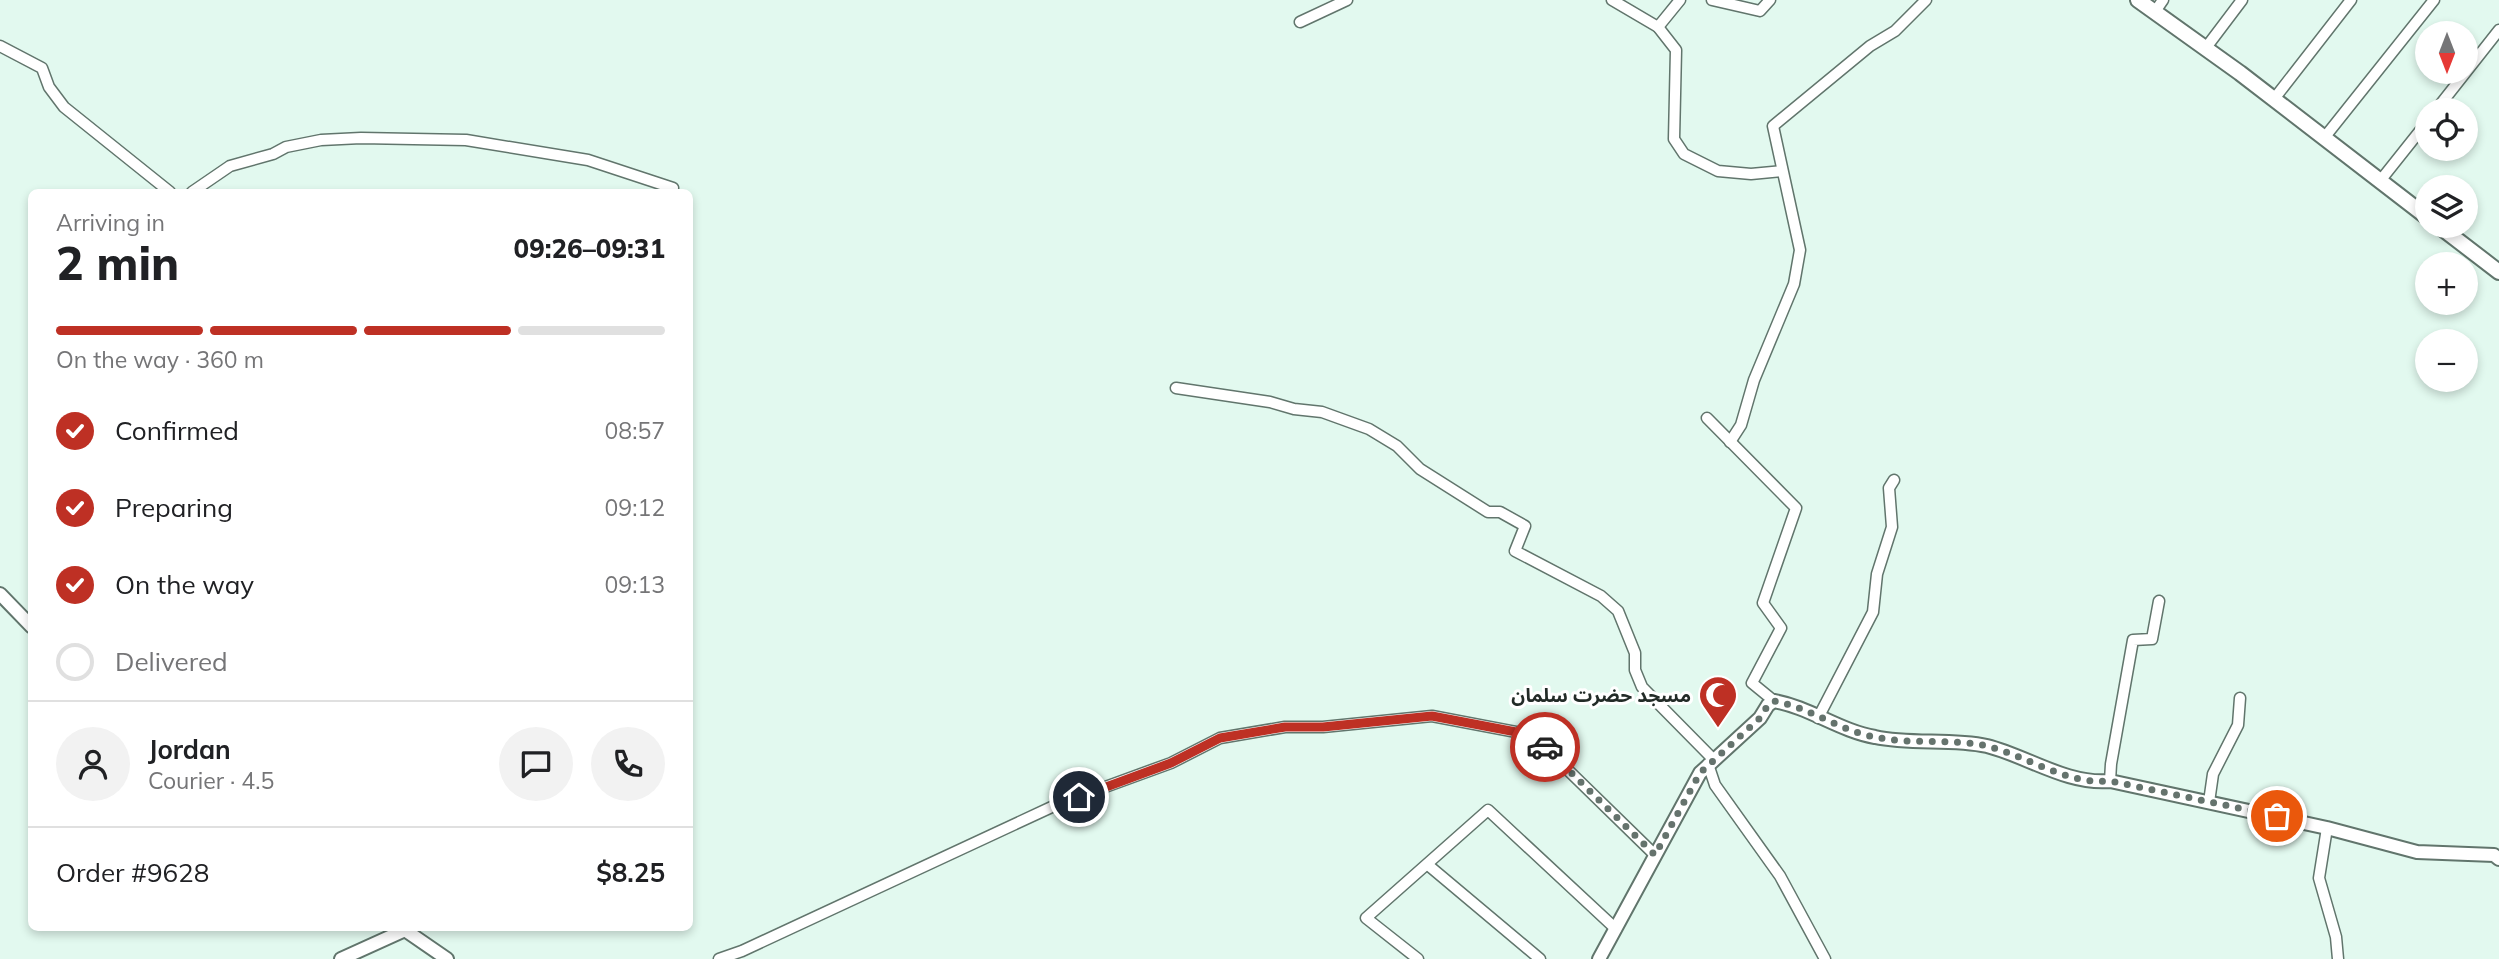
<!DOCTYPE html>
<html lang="en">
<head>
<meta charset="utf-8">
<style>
  :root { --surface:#fff; --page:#f2f2f2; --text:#202124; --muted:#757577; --line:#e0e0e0; --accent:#be3024 }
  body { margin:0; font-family:Mulish,"Noto Sans Arabic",sans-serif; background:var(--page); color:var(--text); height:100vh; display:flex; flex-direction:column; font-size:26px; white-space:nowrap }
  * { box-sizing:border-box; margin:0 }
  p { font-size:23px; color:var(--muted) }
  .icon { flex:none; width:38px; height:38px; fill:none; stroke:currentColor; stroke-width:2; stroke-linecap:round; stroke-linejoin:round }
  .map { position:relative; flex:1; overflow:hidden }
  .sheet { position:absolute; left:28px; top:189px; width:665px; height:742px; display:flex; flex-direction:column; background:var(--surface); border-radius:10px; box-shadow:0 4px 10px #0003 }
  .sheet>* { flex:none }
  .needle { width:46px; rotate:180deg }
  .controls { position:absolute; left:2415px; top:21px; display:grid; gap:14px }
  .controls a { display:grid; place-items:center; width:63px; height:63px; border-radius:50%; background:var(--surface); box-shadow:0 4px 10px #0003; font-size:35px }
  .pin { position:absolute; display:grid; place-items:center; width:60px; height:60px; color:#fff; margin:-30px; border:4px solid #fff; border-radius:50%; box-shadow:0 2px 7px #0007 }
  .courier { position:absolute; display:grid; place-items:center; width:70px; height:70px; margin:-35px; border:5px solid #be3024; border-radius:50%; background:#fff; color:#222; box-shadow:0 2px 9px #0007 }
  .head em { font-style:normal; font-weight:800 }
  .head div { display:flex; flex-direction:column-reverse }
  .head { display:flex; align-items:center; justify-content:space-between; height:119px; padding:0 28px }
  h1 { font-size:46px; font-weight:800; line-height:52px }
  .bar { display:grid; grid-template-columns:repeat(4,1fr); gap:10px 7px; align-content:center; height:84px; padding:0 28px }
  .bar i { height:9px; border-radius:5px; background:var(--line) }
  .bar .on { background:var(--accent) }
  .bar p { grid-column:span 4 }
  .line { display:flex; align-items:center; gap:18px; padding:0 28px; border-top:2px solid var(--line) }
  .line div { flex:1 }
  .round { display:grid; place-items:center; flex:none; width:74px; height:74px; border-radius:37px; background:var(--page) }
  ol { padding:0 28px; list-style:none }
  li { display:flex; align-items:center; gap:21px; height:77px }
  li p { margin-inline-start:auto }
  li .icon { padding:7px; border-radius:50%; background:var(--accent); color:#fff; stroke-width:4 }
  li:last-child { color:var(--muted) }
  li i { width:38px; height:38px; border:4px solid var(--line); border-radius:50% }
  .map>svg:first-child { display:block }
</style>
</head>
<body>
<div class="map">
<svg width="2499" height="959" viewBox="0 0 2499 959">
  <rect width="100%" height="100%" fill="#e2f9ef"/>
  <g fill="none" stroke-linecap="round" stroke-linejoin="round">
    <defs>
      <g id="minor">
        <path d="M1612,0L1658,27L1676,50L1674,139L1684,154L1718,171L1751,174L1782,171"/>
        <path d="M1712,0L1760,11L1770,0"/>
        <path d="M2154,13L2163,0"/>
        <path d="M1300,22L1347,0"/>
        <path d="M1658,27L1680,0"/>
        <path d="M0,46L42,68L49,87L64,107L170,192"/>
        <path d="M2205,49L2242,0"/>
        <path d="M2274,99L2351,0"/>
        <path d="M2436,110L2499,30"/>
        <path d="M2324,138L2434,0"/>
        <path d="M2380,181L2427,122"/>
        <path d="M192,192L230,166L273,154L286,147L321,140L361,138L466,140L588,160L673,188"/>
        <path d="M1176,388L1270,402L1294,409L1322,412L1369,429L1397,446L1420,469L1488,512H1500L1525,526L1515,551L1601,596L1618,611L1635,653V670L1642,687L1713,759"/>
        <path d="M1707,418L1796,508L1763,603L1781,628L1752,683L1774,701"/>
        <path d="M1730,442L1741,425L1754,380L1794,284L1800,250L1773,126L1870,46L1895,31L1926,0"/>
        <path d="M1818,718L1873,612L1877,574L1892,527L1889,488L1894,480"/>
        <path d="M1708,764L1715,785L1780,876L1825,959"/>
        <path d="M2110,781L2111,764L2133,640L2152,639L2159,601"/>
        <path d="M2209,802L2213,774L2238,725L2240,698"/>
        <path d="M2327,828L2319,878L2336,937L2338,959"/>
        <path d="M1428,865L1540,959"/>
        <path d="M719,959L742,951L1056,805L1171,763L1220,738L1285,727H1323L1432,716L1532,735L1655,855"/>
        <path d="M1418,959L1366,918L1488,810L1616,929"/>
      </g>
      <g id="tertiary">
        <path d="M0,594L32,627"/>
        <path d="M402,928L447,959"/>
        <path d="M341,959L405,930"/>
        <path d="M1599,959L1700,773L1760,718L1768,705L1774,701C1809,707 1840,731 1875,737C1911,745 1951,738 1987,746C2027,756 2067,785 2110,781L2327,828L2417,852L2494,855L2499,859"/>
      </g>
      <g id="secondary">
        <path d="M2138,0L2240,73L2427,217"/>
        <path d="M2439,226L2499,272"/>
      </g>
    </defs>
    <use href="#minor" stroke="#61756c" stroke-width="13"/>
    <use href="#tertiary" stroke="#61756c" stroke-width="16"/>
    <use href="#secondary" stroke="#61756c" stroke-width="18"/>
    <use href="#minor" stroke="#fff" stroke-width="10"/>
    <use href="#tertiary" stroke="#fff" stroke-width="12"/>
    <use href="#secondary" stroke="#fff" stroke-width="14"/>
  </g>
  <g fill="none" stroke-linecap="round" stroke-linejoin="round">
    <path stroke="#65736d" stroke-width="7" stroke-dasharray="0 12.6" d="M1545,747L1655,855L1700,773L1760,718L1768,705L1774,701C1809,707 1840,731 1875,737C1911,745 1951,738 1987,746C2027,756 2067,785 2110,781L2277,816"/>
    <path stroke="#be3024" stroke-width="9" d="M1079,797L1171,763L1220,738L1285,727H1323L1432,716L1532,735L1545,747"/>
  </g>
  <defs>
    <symbol id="mosque-pin" viewBox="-11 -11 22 30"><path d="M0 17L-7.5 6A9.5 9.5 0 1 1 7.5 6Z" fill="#be3024" stroke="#fff"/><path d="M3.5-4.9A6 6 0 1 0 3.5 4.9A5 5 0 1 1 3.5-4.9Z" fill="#fff"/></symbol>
  </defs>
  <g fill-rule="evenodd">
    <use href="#mosque-pin" x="1696" y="673" width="44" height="60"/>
  </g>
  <g text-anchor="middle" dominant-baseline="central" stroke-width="6" stroke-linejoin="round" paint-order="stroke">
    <g font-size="19" font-weight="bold" fill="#222b27" stroke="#fff" text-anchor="end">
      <text x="1691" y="695">مسجد حضرت سلمان</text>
    </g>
  </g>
</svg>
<div class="controls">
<a><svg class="needle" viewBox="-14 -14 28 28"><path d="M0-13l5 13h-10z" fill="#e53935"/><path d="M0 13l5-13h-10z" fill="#757577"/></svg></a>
<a><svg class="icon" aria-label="locate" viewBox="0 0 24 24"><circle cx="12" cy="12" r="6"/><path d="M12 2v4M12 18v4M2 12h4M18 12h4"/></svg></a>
<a><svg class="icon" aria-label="layers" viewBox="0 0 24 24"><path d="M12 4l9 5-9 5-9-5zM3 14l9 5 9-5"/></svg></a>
<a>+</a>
<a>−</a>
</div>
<div class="pin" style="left:2277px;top:816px;background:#ea580c"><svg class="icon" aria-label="bag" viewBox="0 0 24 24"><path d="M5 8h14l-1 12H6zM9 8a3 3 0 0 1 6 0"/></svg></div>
<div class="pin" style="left:1079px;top:797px;background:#1f2937"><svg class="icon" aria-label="home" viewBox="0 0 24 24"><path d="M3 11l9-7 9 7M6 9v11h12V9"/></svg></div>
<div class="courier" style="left:1545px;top:747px"><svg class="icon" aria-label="car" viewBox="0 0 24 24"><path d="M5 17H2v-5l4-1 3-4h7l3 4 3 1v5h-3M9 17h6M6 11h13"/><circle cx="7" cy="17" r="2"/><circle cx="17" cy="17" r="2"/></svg></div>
<section class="sheet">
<div class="head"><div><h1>2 min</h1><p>Arriving in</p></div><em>09:26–09:31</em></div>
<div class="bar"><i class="on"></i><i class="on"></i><i class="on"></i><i></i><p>On the way · 360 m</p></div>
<ol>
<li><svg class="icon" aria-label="check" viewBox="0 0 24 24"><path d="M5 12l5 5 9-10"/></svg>Confirmed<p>08:57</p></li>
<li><svg class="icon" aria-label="check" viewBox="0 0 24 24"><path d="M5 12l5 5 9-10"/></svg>Preparing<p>09:12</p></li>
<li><svg class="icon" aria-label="check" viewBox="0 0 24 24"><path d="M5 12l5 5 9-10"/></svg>On the way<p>09:13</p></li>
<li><i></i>Delivered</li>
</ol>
<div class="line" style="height:126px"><a class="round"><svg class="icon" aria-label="person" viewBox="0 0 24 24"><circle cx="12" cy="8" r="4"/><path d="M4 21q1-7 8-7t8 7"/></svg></a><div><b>Jordan</b><p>Courier · 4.5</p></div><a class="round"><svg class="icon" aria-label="chat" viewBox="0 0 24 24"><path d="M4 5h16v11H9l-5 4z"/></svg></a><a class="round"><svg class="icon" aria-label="phone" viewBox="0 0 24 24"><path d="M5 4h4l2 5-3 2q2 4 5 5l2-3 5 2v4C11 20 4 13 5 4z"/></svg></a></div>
<div class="line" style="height:91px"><div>Order #9628</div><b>$8.25</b></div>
</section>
</div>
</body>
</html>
